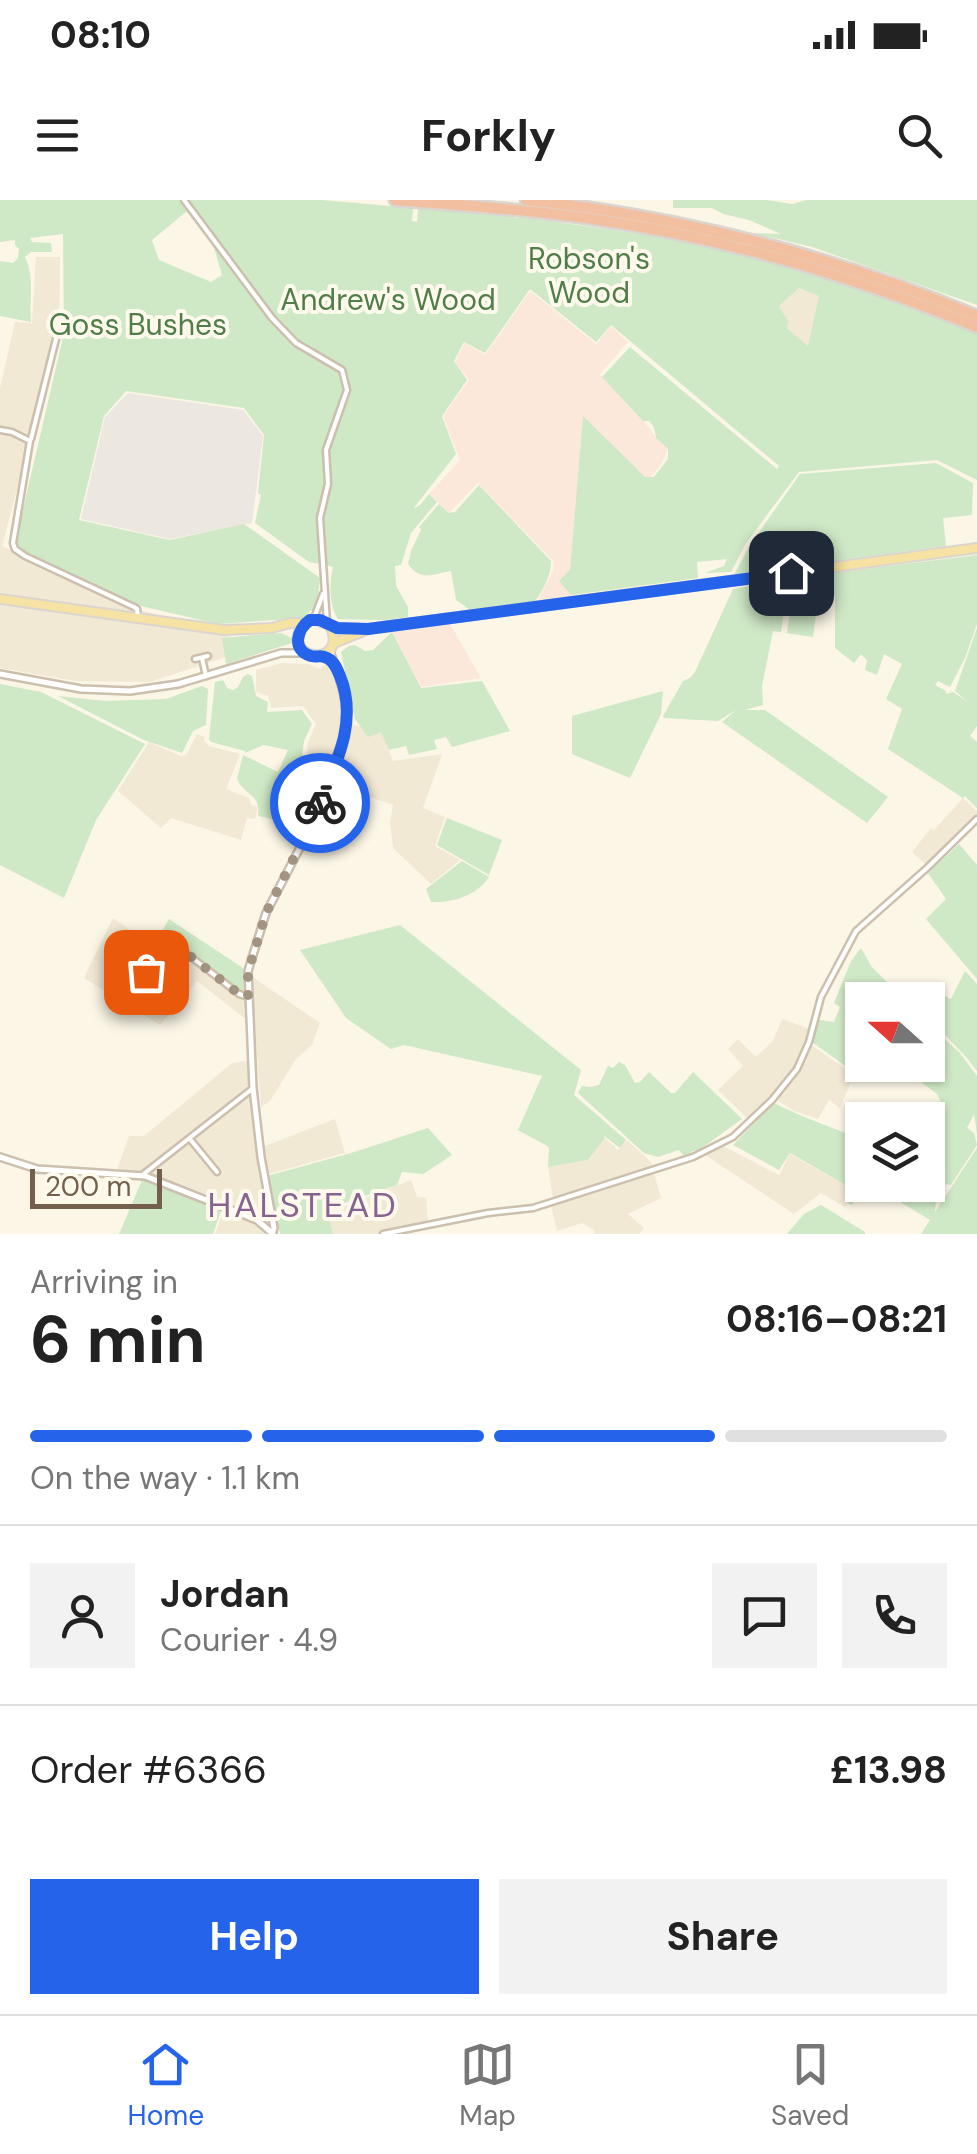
<!DOCTYPE html>
<html lang="en">
<head>
<meta charset="utf-8">
<style>
  :root { --surface:#fff; --page:#f2f2f2; --text:#222; --muted:#767676; --line:#e0e0e0; --accent:#2563eb }
  body { margin:0; font-family:"DM Sans",sans-serif; background:var(--page); color:var(--text); height:100vh; display:flex; flex-direction:column; font-size:38px; white-space:nowrap }
  * { box-sizing:border-box; margin:0 }
  p { font-size:32px; color:var(--muted) }
  .icon { flex:none; width:55px; height:55px; fill:none; stroke:currentColor; stroke-width:2; stroke-linecap:round; stroke-linejoin:round }
  .map { position:relative; height:1034px; overflow:hidden }
  .side { display:flex; flex-direction:column; background:var(--surface); flex:1 }
  .side>* { flex:none }
  .needle { width:65px; rotate:291deg }
  .tools { position:absolute; left:845px; top:782px; display:grid; gap:20px }
  .tools a { display:grid; place-items:center; width:100px; height:100px; border-radius:0px; background:var(--surface); box-shadow:0 2px 8px #0004; font-size:50px }
  .scale { position:absolute; left:30px; bottom:25px; width:132px; box-sizing:border-box; padding-left:10px; border:5px solid #735f4c; border-top:0; font-size:28px; line-height:35px; white-space:nowrap; color:#735f4c; -webkit-text-stroke:8px #fef9ed; paint-order:stroke }
  .pin { position:absolute; display:grid; place-items:center; width:85px; height:85px; color:#fff; margin:-42px; border-radius:20px; box-shadow:0 5px 15px #0006 }
  .courier { position:absolute; display:grid; place-items:center; width:100px; height:100px; margin:-50px; border:8px solid #2563eb; border-radius:50%; background:#fff; color:#222; box-shadow:0 2px 12px #0007 }
  .overview em { font-style:normal; font-weight:700 }
  .overview div { display:flex; flex-direction:column-reverse }
  .overview { display:flex; align-items:center; justify-content:space-between; height:170px; padding:0 30px }
  h1 { font-size:65px; font-weight:700; line-height:75px }
  .bar { display:grid; grid-template-columns:repeat(4,1fr); gap:15px 10px; align-content:center; height:120px; padding:0 30px }
  .bar i { height:12px; border-radius:8px; background:var(--line) }
  .bar .on { background:var(--accent) }
  .bar p { grid-column:span 4 }
  .line { display:flex; align-items:center; gap:25px; padding:0 30px; border-top:2px solid var(--line) }
  .line div { flex:1 }
  .round { display:grid; place-items:center; flex:none; width:105px; height:105px; border-radius:0px; background:var(--page) }
  .cta { display:flex; gap:20px; margin-top:auto; padding:20px 30px }
  .cta a { flex:1; height:115px; border-radius:0px; background:var(--accent); color:#fff; font-size:40px; font-weight:700; line-height:115px; text-align:center }
  .cta a+a { background:var(--page); color:var(--text) }
  .status { display:flex; justify-content:space-between; align-items:center; height:70px; padding:0 50px; background:var(--surface); direction:ltr }
  .status svg { height:28px; fill:currentColor }
  header { display:flex; justify-content:space-between; align-items:center; height:130px; padding:0 30px; background:var(--surface); font-size:45px; font-weight:700 }
  .tabs { display:flex; justify-content:space-around; align-items:center; height:140px; border-top:2px solid var(--line); background:var(--surface); font-size:28px; color:var(--muted) }
  .tabs a { display:grid; justify-items:center; gap:5px }
  .tabs .on { color:var(--accent) }
  .map>svg:first-child { display:block }
</style>
</head>
<body>
<div class="status"><b>08:10</b><svg viewBox="0 0 49 12"><path d="M0 12V9h3v3zM5 12V6h3v6zM10 12V3h3v9zM15 12V0h3v12zM26 1h20v11H26zM47 4h2v5h-2z"/></svg></div>
<header><svg class="icon" aria-label="menu" viewBox="0 0 24 24"><path d="M4 6h16M4 12h16M4 18h16"/></svg>Forkly<svg class="icon" aria-label="search" viewBox="0 0 24 24"><circle cx="10" cy="10" r="6"/><path d="M15 15l6 6"/></svg></header>
<div class="map">
<svg width="977" height="1034" viewBox="0 0 977 1034">
  <rect width="100%" height="100%" fill="#fbf6e6"/>
  <g fill="#f2e9d5">
    <path d="M36,57H60L59,130L2,346L140,410L260,446L150,482L76,481L0,468V188L15,122L32,123Z"/>
    <path d="M799,88L820,96L808,147L787,128L779,106Z"/>
    <path d="M282,463L308,464L320,469L327,463L334,465L339,475L346,523L382,531L393,561L442,554L423,608L445,617L435,646L460,660L431,684L393,648L390,622L393,605L353,591L348,579L306,569L308,542L316,524L303,506L271,508L268,496L256,492V470Z"/>
    <path d="M197,534L205,537L204,541L209,546L240,554L226,589L249,598L251,605L258,607L255,619L247,618L241,640L171,618L161,628L118,591L149,542L181,556L186,555Z"/>
    <path d="M963,598L977,611V616L927,665L912,652L931,628L934,630Z"/>
    <path d="M113,718L151,745L162,731L180,742L181,749L244,795L247,820L197,781L160,825L84,778Z"/>
    <path d="M251,776L320,823L312,845L296,859L270,901L261,907Z"/>
    <path d="M782,819L810,829L807,842L854,875L840,908L829,900L818,919L794,911L771,896L748,919L718,890L743,866L728,849L738,839L756,857L773,841Z"/>
    <path d="M248,861L253,929L257,949L335,919L345,953L262,976L273,1034H215L227,1001L155,976L117,970L129,936H144L232,863Z"/>
    <path d="M605,938L618,950L627,940L651,962L661,998L628,1014L644,1028L639,1034H595L594,1030L582,1023L557,1031L551,1005L554,1003L548,967L588,960Z"/>
    <path d="M721,945L779,975L790,954L856,991L845,1007L821,993L794,1014L705,955Z"/>
    <path d="M411,980L417,997L426,998L428,1021L394,1027L396,1034H333L328,1012Z"/>
  </g>
  <g fill="#fbe8db">
    <path d="M530,91L596,144L611,126L628,142L600,174L647,225L656,238L668,249L661,265L650,277H645L583,218L570,371L560,381L573,398L537,402L553,371L554,362L478,283L449,313L429,294L460,260L443,216L469,180L455,162L465,143L485,155Z"/>
    <path d="M450,424L481,478L421,487L392,432Z"/>
  </g>
  <path fill="#ece7e0" d="M128,193L243,210L263,236L252,323L170,339L81,319L105,217Z"/>
  <g fill="#cfe8c5" fill-rule="evenodd">
    <path d="M0,0H179L187,11L152,40L159,60L211,82L222,75L212,41L270,120L293,145L340,171L345,188L323,250L324,284L318,319L320,364L309,362L255,323L261,295L258,293L264,235L244,208L126,191L104,216L79,320L170,340L244,324L320,378L317,405L303,418L218,424L141,406L14,348L64,133L63,34L30,38L32,42L51,43L52,52H31L25,57C35,77 29,101 31,122L0,116V61L13,63L18,58L19,49L15,45V40L0,42Z"/>
    <path d="M187,0H322L413,8L412,21L417,22L418,8L508,15L516,18C539,18 562,23 585,26C719,43 853,80 977,134V280L937,260L799,272L746,343L731,372L705,373L724,366L727,359L697,362L698,378L571,395L559,381L570,370L583,216L645,277H654L668,259V249L656,238L654,227L649,221H643L602,177L630,147L777,269L779,266L611,125L596,142L530,89L485,153L464,142L454,161L467,180L442,216L456,254L413,309L420,305L429,294L437,302L411,333L401,365L395,366L396,386L408,407V417L385,420L338,419C329,405 329,383 333,367L326,365L323,319L330,284L329,251L349,190L346,172L297,141L276,119ZM799,88L819,96L808,146L787,128L788,121L779,106Z"/>
    <path d="M673,0H767L792,4L807,0H977V105L812,47L752,33L781,34L749,20L723,14L712,8H673Z"/>
    <path d="M936,263L973,283L972,315L943,318L946,346L734,375L750,345L800,274Z"/>
    <path d="M479,285L551,361C551,375 543,392 534,402L470,410L456,400L451,371C432,374 421,382 408,364L411,351L421,330L419,327L439,304L449,313L455,312Z"/>
    <path d="M977,355V424L965,458L950,487L938,481L935,485L946,491V494L953,492L968,502L955,491L977,428V526L970,536L977,542V608L965,596L963,598L888,549L902,509L886,499L902,464L884,454L877,475L865,470L867,460L861,454L854,463L835,448V396L830,384L831,373Z"/>
    <path d="M811,375L820,383L813,437L787,433L790,411H784L781,432L773,431L762,486L763,505L745,510H765L888,597L867,623L722,522L736,510L718,521L664,518L663,516L683,481L690,478L695,472L733,389Z"/>
    <path d="M392,432L421,488L482,481L510,531L452,547L446,537L434,540L437,549L409,555L406,546L389,550L381,532L368,537L355,519L341,452L349,446L355,445L365,451L373,450Z"/>
    <path d="M281,433L294,439L292,443L226,464L222,438Z"/>
    <path d="M248,474L252,476L256,496L268,502L267,512L302,510L312,524L304,541L300,570L284,575C298,582 306,572 322,580L308,615L311,616L307,627L258,616C261,593 245,597 237,579L243,555L278,572L288,550L264,545L245,553V551L211,542L209,539L215,482L223,480L227,488L233,490L238,487L243,477Z"/>
    <path d="M0,484L41,492L145,544L96,620L64,698L0,665Z"/>
    <path d="M202,486L208,489L206,525L193,531L182,553L144,540L58,496L105,501L166,499Z"/>
    <path d="M663,491L661,514L630,578L572,554V516Z"/>
    <path d="M447,618L502,640L489,675L437,645Z"/>
    <path d="M959,644L977,665V779L926,719L946,699L928,673Z"/>
    <path d="M462,661L489,677C477,695 454,703 431,702L426,689Z"/>
    <path d="M169,719L243,768L244,795L181,749L180,742L162,731Z"/>
    <path d="M400,725L581,870L574,895L626,940L620,948L603,935L605,938L588,960L548,967L549,947L518,930L542,876L404,845L391,849L346,818L300,750Z"/>
    <path d="M861,748L871,766L905,800H888L889,795L886,800H862V844L851,870L812,842L819,820L834,822L840,807L834,803L851,761Z"/>
    <path d="M965,771L977,784V871L967,858L928,817V800H924C935,791 939,793 951,799Z"/>
    <path d="M934,829L959,852L977,876V934L974,914L967,928L974,933L977,945L951,985L945,984L928,972V928L943,906L937,894L913,876L916,865H928V833Z"/>
    <path d="M619,862L625,865L635,883L640,882L649,872L671,893H675L693,872L742,919L699,950L692,951L689,955L684,956L679,950L658,957L644,953L578,893L582,886L590,887L599,885L608,866L613,868Z"/>
    <path d="M774,903C800,917 833,927 862,940V979L858,985L860,990L852,1005L847,1003L856,991L790,953L779,970L733,945Z"/>
    <path d="M428,928L452,955L423,974L402,972L397,985L327,1009L333,1034H280L267,976L351,953Z"/>
    <path d="M977,948V1034H921L930,1020L892,997L900,985H928V982L937,990L935,1012Z"/>
    <path d="M143,978L222,1008L213,1034H119Z"/>
    <path d="M821,1005L865,1032V1034H787L804,1014Z"/>
  </g>
  <g fill="none" stroke-linecap="round" stroke-linejoin="round">
    <defs>
      <g id="minor">
        <path d="M184,0L272,118L296,143L342,170L347,190L326,250L328,284L320,318L327,423"/>
        <path d="M0,230L12,232L30,241L13,343L15,349L25,356L134,407L137,409L138,418"/>
        <path d="M31,239L59,127"/>
        <path d="M314,418L323,394"/>
        <path d="M202,458L206,476"/>
        <path d="M195,459L208,456"/>
        <circle cx="148" cy="760" r="12"/>
        <path d="M152,749L164,736L239,794L248,797"/>
        <path d="M190,939L217,972"/>
        <path d="M141,976L252,889"/>
        <path d="M383,1034L488,1013L533,1008L693,957L733,937L772,900L797,869L809,842L821,797L856,731L927,668L977,619"/>
      </g>
      <g id="tertiary">
        <path d="M0,474L81,489L130,491L178,484L281,453H305"/>
        <path d="M0,957L37,969L145,976L257,1020L273,1034"/>
        <path d="M272,1034L274,1028L261,957L253,888L248,771L266,713L307,634L346,531C349,502 340,480 331,454V448"/>
      </g>
      <g id="primary">
        <path d="M0,399L224,430L271,428L291,423H304L313,419L337,428L368,429L977,348"/>
        <path d="M304,423C277,461 348,469 331,427"/>
        <path d="M334,443L364,431"/>
      </g>
      <g id="motorway">
        <path d="M395,0C459,5 523,9 586,18C721,37 852,75 977,127"/>
        <path d="M526,0C681,16 833,56 977,116"/>
      </g>
    </defs>
    <use href="#minor" stroke="#ccbfad" stroke-width="9"/>
    <use href="#tertiary" stroke="#ccbfad" stroke-width="10"/>
    <use href="#primary" stroke="#dbd5d0" stroke-width="12"/>
    <use href="#motorway" stroke="#dbd5d0" stroke-width="15"/>
    <use href="#minor" stroke="#fff" stroke-width="4"/>
    <use href="#tertiary" stroke="#fff" stroke-width="5"/>
    <use href="#primary" stroke="#f6e2a2" stroke-width="8"/>
    <use href="#motorway" stroke="#f2c0a1" stroke-width="10"/>
  </g>
  <g fill="none" stroke-linecap="round" stroke-linejoin="round">
    <path stroke="#a39482" stroke-width="10" stroke-dasharray="0 18" d="M146,772H154L162,761L160,755L152,749L164,736L239,794L248,797V772L266,713L306,634L320,603"/>
    <path stroke="#2563eb" stroke-width="12" d="M320,603C337,562 358,520 340,476C337,469 334,461 327,458C318,454 320,458 311,456C291,450 297,429 310,420H320L337,428L368,429L791,373"/>
  </g>
  <g text-anchor="middle" dominant-baseline="central" stroke-width="8" stroke-linejoin="round" paint-order="stroke">
    <g font-size="30" fill="#517e48" stroke="#fef9ed">
      <text x="589" y="58">Robson's<tspan x="589" dy="34">Wood</tspan></text>
      <text x="388" y="99">Andrew's Wood</text>
      <text x="138" y="124">Goss Bushes</text>
    </g>
    <g font-size="35" letter-spacing="2.5" fill="#87648f" stroke="#fef9ed">
      <text x="303" y="1005">HALSTEAD</text>
    </g>
  </g>
</svg>
<div class="tools">
<a><svg class="needle" viewBox="-14 -14 28 28"><path d="M0-13l5 13h-10z" fill="#e53935"/><path d="M0 13l5-13h-10z" fill="#767676"/></svg></a>
<a><svg class="icon" aria-label="layers" viewBox="0 0 24 24"><path d="M12 4l9 5-9 5-9-5zM3 14l9 5 9-5"/></svg></a>
</div>
<div class="scale">200 m</div>
<div class="pin" style="left:146px;top:772px;background:#ea580c"><svg class="icon" aria-label="bag" viewBox="0 0 24 24"><path d="M5 8h14l-1 12H6zM9 8a3 3 0 0 1 6 0"/></svg></div>
<div class="pin" style="left:791px;top:373px;background:#1f2937"><svg class="icon" aria-label="home" viewBox="0 0 24 24"><path d="M3 11l9-7 9 7M6 9v11h12V9"/></svg></div>
<div class="courier" style="left:320px;top:603px"><svg class="icon" aria-label="bike" viewBox="0 0 24 24"><circle cx="6" cy="16" r="4"/><circle cx="18" cy="16" r="4"/><path d="M6 16l4-8h5l3 8M10 8l3 8H6M13 5h3"/></svg></div>
</div>
<section class="side">
<div class="overview"><div><h1>6 min</h1><p>Arriving in</p></div><em>08:16–08:21</em></div>
<div class="bar"><i class="on"></i><i class="on"></i><i class="on"></i><i></i><p>On the way · 1.1 km</p></div>
<div class="line" style="height:180px"><a class="round"><svg class="icon" aria-label="person" viewBox="0 0 24 24"><circle cx="12" cy="8" r="4"/><path d="M4 21q1-7 8-7t8 7"/></svg></a><div><b>Jordan</b><p>Courier · 4.9</p></div><a class="round"><svg class="icon" aria-label="chat" viewBox="0 0 24 24"><path d="M4 5h16v11H9l-5 4z"/></svg></a><a class="round"><svg class="icon" aria-label="phone" viewBox="0 0 24 24"><path d="M5 4h4l2 5-3 2q2 4 5 5l2-3 5 2v4C11 20 4 13 5 4z"/></svg></a></div>
<div class="line" style="height:130px"><div>Order #6366</div><b>£13.98</b></div>
<div class="cta"><a>Help</a><a>Share</a></div>
</section>
<nav class="tabs">
<a class="on"><svg class="icon" aria-label="home" viewBox="0 0 24 24"><path d="M3 11l9-7 9 7M6 9v11h12V9"/></svg>Home</a>
<a><svg class="icon" aria-label="map" viewBox="0 0 24 24"><path d="M3 6l6-2 6 2 6-2v14l-6 2-6-2-6 2zM9 4v14M15 6v14"/></svg>Map</a>
<a><svg class="icon" aria-label="saved" viewBox="0 0 24 24"><path d="M7 4h10v16l-5-4-5 4z"/></svg>Saved</a>
</nav>
</body>
</html>
